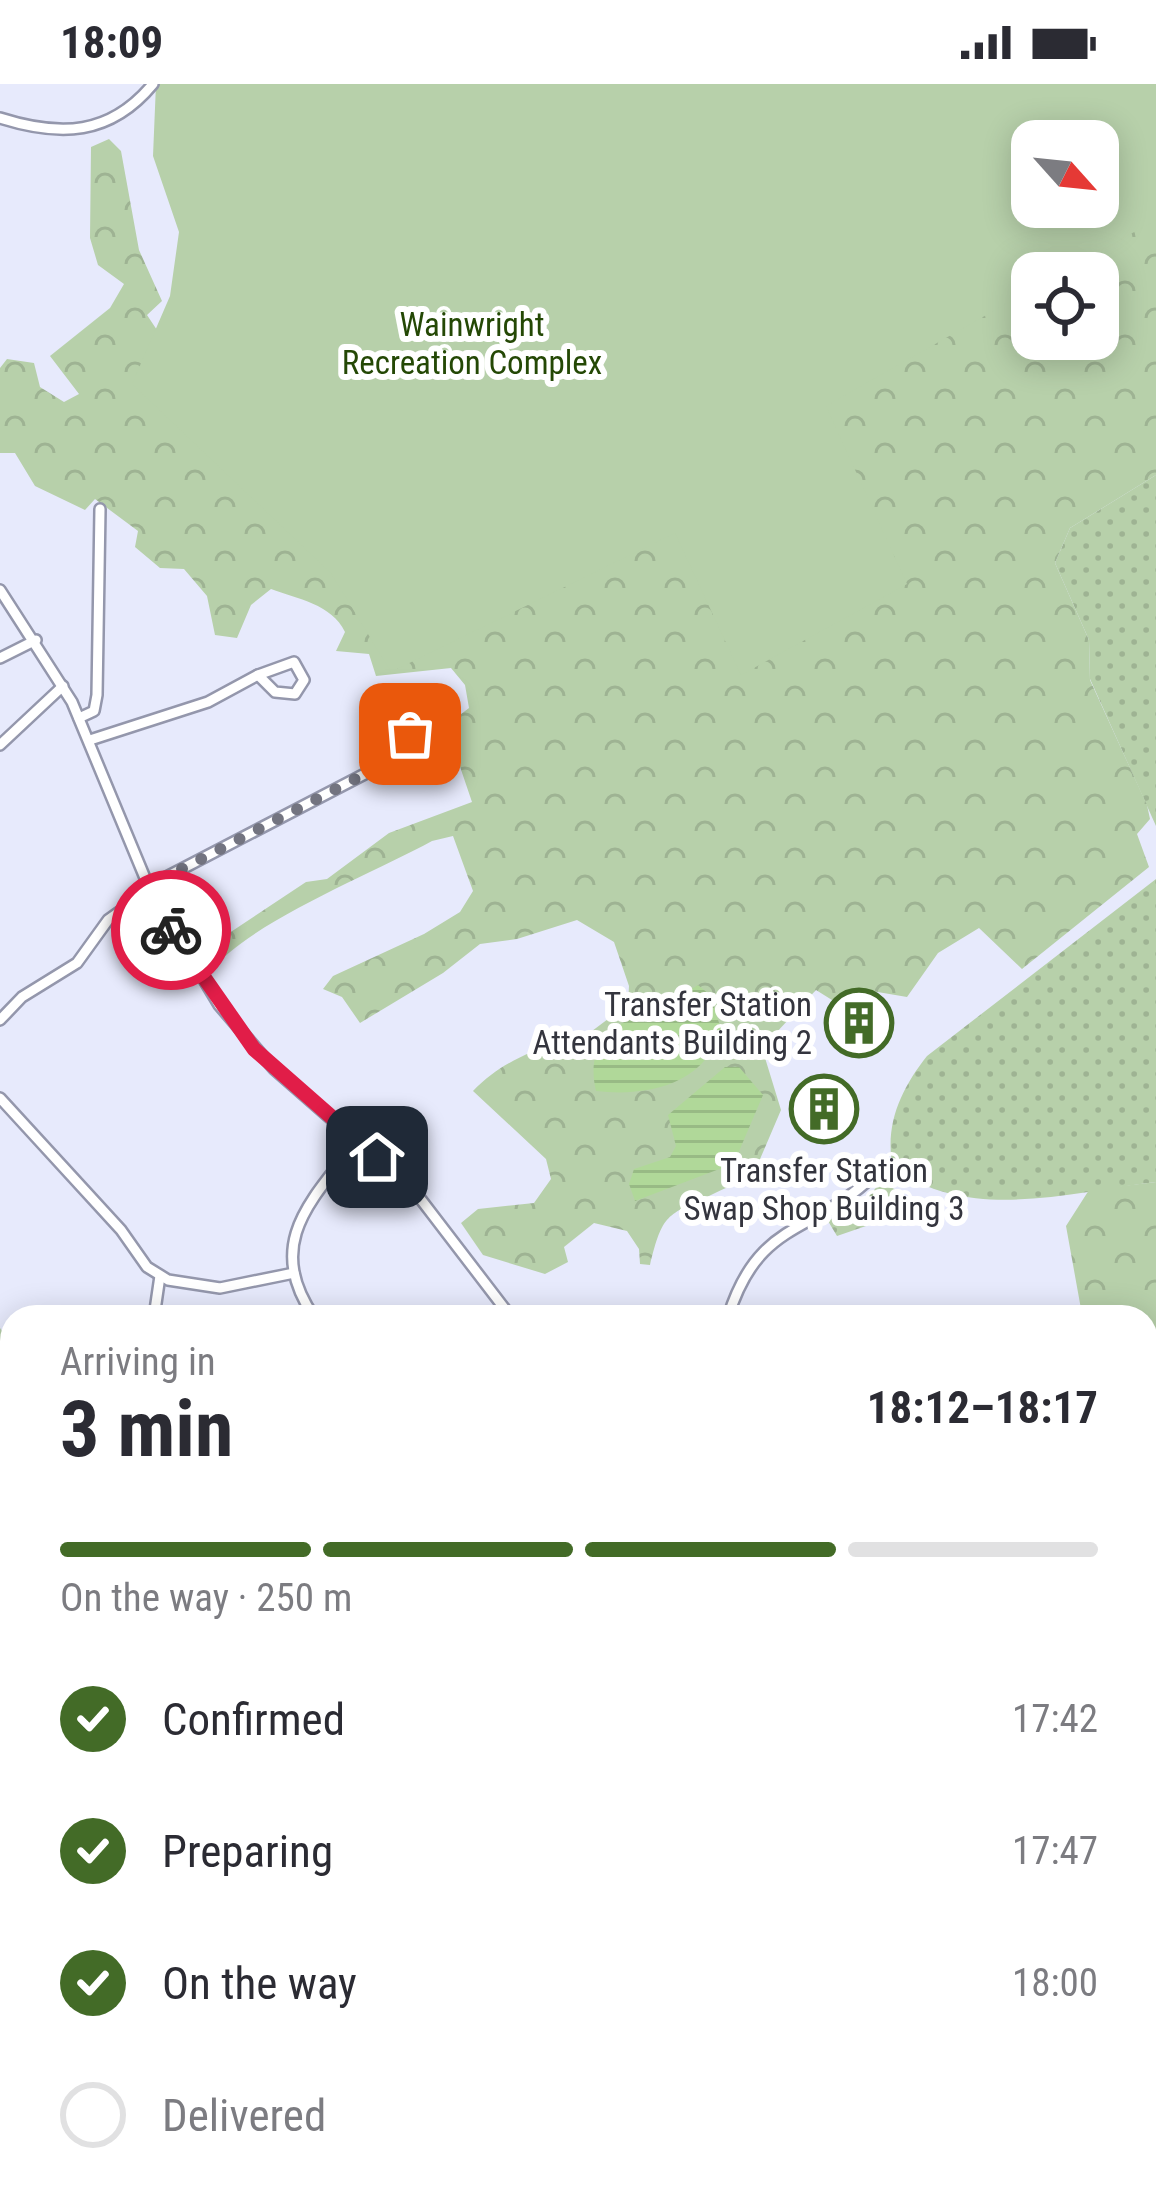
<!DOCTYPE html>
<html lang="en">
<head>
<meta charset="utf-8">
<style>
  :root { --surface:#fff; --page:#f2f2f3; --text:#2b2b33; --muted:#7c7c81; --line:#e1e1e2; --accent:#436b27 }
  body { margin:0; font-family:"Roboto Condensed",sans-serif; background:var(--page); color:var(--text); height:100vh; display:flex; flex-direction:column; font-size:45px; white-space:nowrap }
  * { box-sizing:border-box; margin:0 }
  p { font-size:39px; color:var(--muted) }
  .icon { flex:none; width:66px; height:66px; fill:none; stroke:currentColor; stroke-width:2; stroke-linecap:round; stroke-linejoin:round }
  .map { position:relative; flex:1; overflow:hidden }
  .sheet { position:absolute; left:0px; top:1221px; width:1158px; height:903px; display:flex; flex-direction:column; background:var(--surface); border-radius:36px 36px 0 0; box-shadow:0 6px 30px #0003 }
  .sheet>* { flex:none }
  .needle { width:78px; rotate:117deg }
  .buttons { position:absolute; left:1011px; top:36px; display:grid; gap:24px }
  .buttons a { display:grid; place-items:center; width:108px; height:108px; border-radius:24px; background:var(--surface); box-shadow:0 6px 30px #0003; font-size:60px }
  .pin { position:absolute; display:grid; place-items:center; width:102px; height:102px; color:#fff; margin:-51px; border-radius:24px; box-shadow:0 6px 18px #0006 }
  .courier { position:absolute; display:grid; place-items:center; width:120px; height:120px; margin:-60px; border:9px solid #e11d48; border-radius:50%; background:#fff; color:#222; box-shadow:0 3px 15px #0007 }
  .summary em { font-style:normal; font-weight:700 }
  .summary div { display:flex; flex-direction:column-reverse }
  .summary { display:flex; align-items:center; justify-content:space-between; height:204px; padding:0 60px }
  h1 { font-size:78px; font-weight:700; line-height:90px }
  .bar { display:grid; grid-template-columns:repeat(4,1fr); gap:18px 12px; align-content:center; height:144px; padding:0 60px }
  .bar i { height:15px; border-radius:9px; background:var(--line) }
  .bar .on { background:var(--accent) }
  .bar p { grid-column:span 4 }
  ol { padding:0 60px; list-style:none }
  li { display:flex; align-items:center; gap:36px; height:132px }
  li p { margin-inline-start:auto }
  li .icon { padding:12px; border-radius:50%; background:var(--accent); color:#fff; stroke-width:4 }
  li:last-child { color:var(--muted) }
  li i { width:66px; height:66px; border:6px solid var(--line); border-radius:50% }
  .status { display:flex; justify-content:space-between; align-items:center; height:84px; padding:0 60px; background:var(--surface); direction:ltr }
  .status svg { height:33px; fill:currentColor }
  .map>svg:first-child { display:block }
</style>
</head>
<body>
<div class="status"><b>18:09</b><svg viewBox="0 0 49 12"><path d="M0 12V9h3v3zM5 12V6h3v6zM10 12V3h3v9zM15 12V0h3v12zM26 1h20v11H26zM47 4h2v5h-2z"/></svg></div>
<div class="map">
<svg width="1156" height="2123" viewBox="0 0 1156 2123">
  <defs>
    <pattern id="grass-dots" width="8" height="8" patternUnits="userSpaceOnUse" patternTransform="scale(3)"><rect width="8" height="8" fill="#b7d0aa"/><path d="M2 2h.1M6 6h.1" fill="none" stroke="#9eb393" stroke-width="1.8" stroke-linecap="round"/></pattern>
    <pattern id="forest-crowns" width="20" height="18" patternUnits="userSpaceOnUse" patternTransform="scale(3)"><rect width="20" height="18" fill="#b7d0aa"/><path d="M2 6a3 3 0 1 1 6 0M12 15a3 3 0 1 1 6 0" fill="none" stroke="#9eb393"/></pattern>
    <pattern id="water-rules" width="6" height="5" patternUnits="userSpaceOnUse" patternTransform="scale(3)"><rect width="6" height="5" fill="#b0d899"/><path d="M0 2.5h6" fill="none" stroke="#98ba85"/></pattern>
  </defs>
  <rect width="100%" height="100%" fill="#e7eafc"/>
  <g fill="url(#grass-dots)">
    <path d="M1156,391V742L1090,595L1089,556L1055,479L1070,444Z"/>
    <path d="M1156,795V1098C1068,1108 972,1139 893,1084C884,1041 901,1005 927,972Z"/>
    <path d="M881,1098L898,1107L897,1119L866,1142L837,1152L828,1137L868,1113Z"/>
    <path d="M0,1244L12,1262V1439L0,1423Z"/>
  </g>
  <g fill="url(#forest-crowns)" fill-rule="evenodd">
    <path d="M109,55L121,67L139,166L162,217L147,231L278,428L1156,105V391L1070,444L1055,479L1089,556L1090,596L1147,721L1150,735L1137,750L1149,783L1022,885L979,844L938,869L907,913L860,905L840,921L816,906L762,964L781,1026L749,1101C731,1100 726,1104 711,1111C666,1132 663,1129 650,1181L640,1180L639,1165L627,1147L594,1139L564,1163L568,1178L545,1190L483,1171L461,1139L478,1125L534,1119L551,1095L546,1075L473,1007C498,981 525,970 559,957L572,962L628,920L629,902L614,858L577,836L517,855L480,860L443,889L360,939L342,913L323,905L333,892L424,850L460,828L473,807L453,752L432,757C372,790 247,839 209,889L196,871L306,798L327,795L389,749L472,718L456,671L442,666L440,646L469,624L465,601L451,584L376,592L369,570L336,567L345,548C332,520 297,515 271,505L251,521L237,554L215,551L207,512L184,485L160,484L135,463L138,447L95,415L85,426L35,402L15,369H0V284L7,275L34,279L40,303L64,318L79,310L50,272L110,224L124,200L98,181L90,154L91,63ZM1032,189H1098V255H1032Z"/>
    <path d="M1156,1098V1771L1146,1769V1233H1074L1081,1225L1066,1142L1089,1106Z"/>
    <path d="M0,1423L12,1439V1630L0,1626Z"/>
    <path d="M12,1730V1953L0,1952V1853L10,1825L0,1815V1731Z"/>
    <path d="M93,2112H391L395,2123H97Z"/>
    <path d="M490,2112H750L735,2123H495Z"/>
  </g>
  <path fill="#b7d0aa" fill-rule="evenodd" d="M156,0H1156V136L1060,189H1032V205L826,322L907,500L741,591L675,449L391,588L331,489L132,300L170,212L179,148L153,72ZM1032,57H1098V123H1032Z"/>
  <g fill="url(#water-rules)">
    <path d="M698,901L710,911L721,945C706,1001 646,1013 596,1007C579,936 653,930 698,901Z"/>
    <path d="M725,983H739L763,1011L737,1072L722,1084L635,1117L629,1100L634,1085L670,1073L676,1062L668,1031Z"/>
  </g>
  <g fill="none" stroke-linecap="round" stroke-linejoin="round">
    <defs>
      <g id="minor">
        <path d="M0,34C60,53 110,52 153,0"/>
        <path d="M0,506L72,618L150,806L219,921L274,985L416,1109L511,1233"/>
        <path d="M0,574L36,556"/>
        <path d="M294,578L304,596L295,610L275,608L258,591Z"/>
        <path d="M79,634L94,627L97,611L100,425"/>
        <path d="M410,651L424,661L418,681L384,680L396,658Z"/>
        <path d="M90,656L208,618L258,591"/>
        <path d="M0,661L63,602"/>
        <path d="M149,802L384,680"/>
        <path d="M0,936L22,913L77,879L108,836L150,806"/>
        <path d="M0,1014L121,1146L147,1183L168,1196L220,1204L294,1189"/>
        <path d="M154,1233L160,1192"/>
        <path d="M314,1233C263,1158 313,1115 358,1056"/>
        <path d="M728,1233C759,1134 812,1152 875,1090"/>
        <path d="M1146,1940L1156,1976"/>
        <path d="M0,2034L12,2031"/>
        <path d="M1146,2037L1156,2032"/>
        <path d="M803,2112L805,2123"/>
      </g>
    </defs>
    <use href="#minor" stroke="#9497ac" stroke-width="14"/>
    <use href="#minor" stroke="#fff" stroke-width="9"/>
  </g>
  <g fill="none" stroke-linecap="round" stroke-linejoin="round">
    <path stroke="#737480" stroke-width="12" stroke-dasharray="0 21.6" d="M171,846L149,802L384,680L396,658L410,650"/>
    <path stroke="#e11d48" stroke-width="15" d="M171,846L254,965L377,1073"/>
  </g>
  <defs>
    <symbol id="building-ring" viewBox="-11 -11 22 22"><circle r="9.5" fill="#fff" stroke="#436b27" stroke-width="1.5"/><path d="M-4-6H4V6H1V3H-1V6H-4ZM-2.5-4.3h1.7v1.8h-1.7ZM.8-4.3h1.7v1.8H.8ZM-2.5-1h1.7V.8h-1.7ZM.8-1h1.7V.8H.8Z" fill="#436b27"/></symbol>
  </defs>
  <g fill-rule="evenodd">
    <use href="#building-ring" x="821" y="901" width="76" height="76"/>
    <use href="#building-ring" x="786" y="987" width="76" height="76"/>
  </g>
  <g text-anchor="middle" dominant-baseline="central" stroke-width="12" stroke-linejoin="round" paint-order="stroke">
    <g font-size="33" fill="#244805" stroke="#fff">
      <text x="472" y="240">Wainwright<tspan x="472" dy="38">Recreation Complex</tspan></text>
    </g>
    <g font-size="33" fill="#34353e" stroke="#fff" text-anchor="end">
      <text x="812" y="920">Transfer Station<tspan x="812" dy="38">Attendants Building 2</tspan></text>
      <text x="824" y="1086" text-anchor="middle">Transfer Station<tspan x="824" dy="38">Swap Shop Building 3</tspan></text>
    </g>
  </g>
</svg>
<div class="buttons">
<a><svg class="needle" viewBox="-14 -14 28 28"><path d="M0-13l5 13h-10z" fill="#e53935"/><path d="M0 13l5-13h-10z" fill="#7c7c81"/></svg></a>
<a><svg class="icon" aria-label="locate" viewBox="0 0 24 24"><circle cx="12" cy="12" r="6"/><path d="M12 2v4M12 18v4M2 12h4M18 12h4"/></svg></a>
</div>
<div class="pin" style="left:410px;top:650px;background:#ea580c"><svg class="icon" aria-label="bag" viewBox="0 0 24 24"><path d="M5 8h14l-1 12H6zM9 8a3 3 0 0 1 6 0"/></svg></div>
<div class="pin" style="left:377px;top:1073px;background:#1f2937"><svg class="icon" aria-label="home" viewBox="0 0 24 24"><path d="M3 11l9-7 9 7M6 9v11h12V9"/></svg></div>
<div class="courier" style="left:171px;top:846px"><svg class="icon" aria-label="bike" viewBox="0 0 24 24"><circle cx="6" cy="16" r="4"/><circle cx="18" cy="16" r="4"/><path d="M6 16l4-8h5l3 8M10 8l3 8H6M13 5h3"/></svg></div>
<section class="sheet">
<div class="summary"><div><h1>3 min</h1><p>Arriving in</p></div><em>18:12–18:17</em></div>
<div class="bar"><i class="on"></i><i class="on"></i><i class="on"></i><i></i><p>On the way · 250 m</p></div>
<ol>
<li><svg class="icon" aria-label="check" viewBox="0 0 24 24"><path d="M5 12l5 5 9-10"/></svg>Confirmed<p>17:42</p></li>
<li><svg class="icon" aria-label="check" viewBox="0 0 24 24"><path d="M5 12l5 5 9-10"/></svg>Preparing<p>17:47</p></li>
<li><svg class="icon" aria-label="check" viewBox="0 0 24 24"><path d="M5 12l5 5 9-10"/></svg>On the way<p>18:00</p></li>
<li><i></i>Delivered</li>
</ol>
</section>
</div>
</body>
</html>
